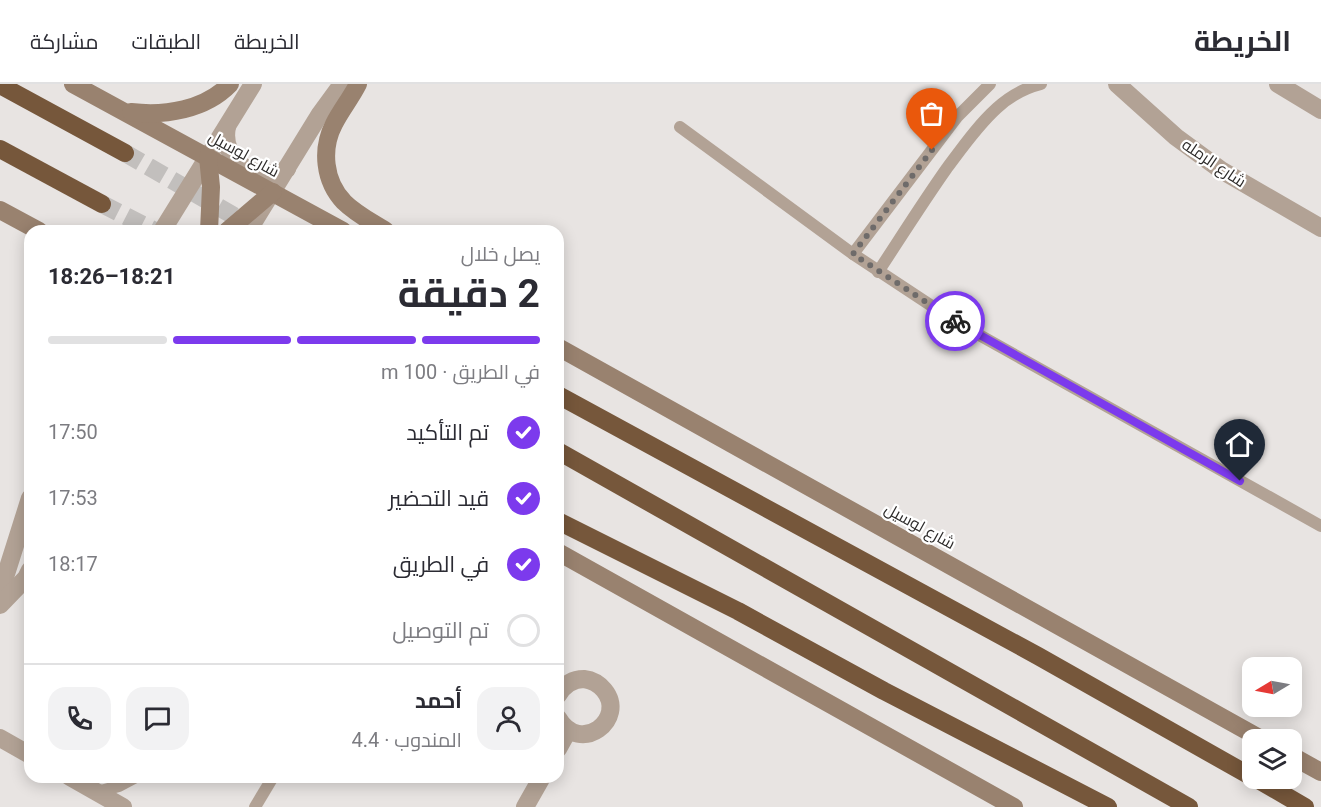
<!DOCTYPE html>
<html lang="ar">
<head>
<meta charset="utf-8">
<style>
  :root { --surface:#fff; --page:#f2f2f3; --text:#2b2b33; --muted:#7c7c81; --line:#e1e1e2; --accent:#7c3aed }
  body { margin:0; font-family:Roboto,Cairo,sans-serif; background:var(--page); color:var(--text); direction:rtl; height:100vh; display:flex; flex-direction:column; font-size:22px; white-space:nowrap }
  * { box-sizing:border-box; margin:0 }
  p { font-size:20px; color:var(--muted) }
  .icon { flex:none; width:33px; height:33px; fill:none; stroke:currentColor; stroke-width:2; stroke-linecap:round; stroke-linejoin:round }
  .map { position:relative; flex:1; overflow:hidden; direction:ltr }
  .drawer { position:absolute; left:24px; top:141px; width:540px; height:558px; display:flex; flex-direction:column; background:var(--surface); border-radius:18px; box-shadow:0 3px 15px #0003; direction:rtl }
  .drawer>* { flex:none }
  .needle { width:39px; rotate:260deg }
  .buttons { position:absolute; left:1242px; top:573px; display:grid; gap:12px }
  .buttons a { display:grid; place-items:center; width:60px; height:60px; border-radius:12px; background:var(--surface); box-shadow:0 3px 15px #0003; font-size:30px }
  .pin { position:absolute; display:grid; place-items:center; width:51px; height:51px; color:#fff; margin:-62px -26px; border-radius:50% 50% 50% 0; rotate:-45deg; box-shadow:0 0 6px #0007 }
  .pin .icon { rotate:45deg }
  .courier { position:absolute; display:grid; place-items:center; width:60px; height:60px; margin:-30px; border:4px solid #7c3aed; border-radius:50%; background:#fff; color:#222; box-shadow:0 2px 8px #0007 }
  .summary em { font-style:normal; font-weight:700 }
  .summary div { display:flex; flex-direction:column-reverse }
  .summary { display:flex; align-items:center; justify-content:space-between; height:102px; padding:0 24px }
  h1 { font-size:39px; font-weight:700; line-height:45px }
  .bar { display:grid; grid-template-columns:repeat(4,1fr); gap:9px 6px; align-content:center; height:72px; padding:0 24px }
  .bar i { height:8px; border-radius:4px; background:var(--line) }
  .bar .selected { background:var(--accent) }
  .bar p { grid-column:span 4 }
  .line { display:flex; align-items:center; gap:15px; padding:0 24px; border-top:2px solid var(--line) }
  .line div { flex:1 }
  .round { display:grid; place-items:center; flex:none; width:63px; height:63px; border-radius:18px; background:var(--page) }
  ol { padding:0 24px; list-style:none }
  li { display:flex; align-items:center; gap:18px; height:66px }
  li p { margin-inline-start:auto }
  li .icon { padding:6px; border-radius:50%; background:var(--accent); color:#fff; stroke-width:4 }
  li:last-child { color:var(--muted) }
  li i { width:33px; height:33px; border:3px solid var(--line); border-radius:50% }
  header { display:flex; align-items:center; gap:36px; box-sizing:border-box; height:84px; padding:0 30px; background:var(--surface); border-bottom:2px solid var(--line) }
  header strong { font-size:28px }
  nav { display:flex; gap:33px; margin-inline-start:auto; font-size:21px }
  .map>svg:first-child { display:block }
</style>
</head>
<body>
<header>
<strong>الخريطة</strong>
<nav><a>الخريطة</a><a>الطبقات</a><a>مشاركة</a></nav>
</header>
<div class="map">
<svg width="1321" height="723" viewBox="0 0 1321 723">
  <rect width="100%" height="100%" fill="#e8e4e2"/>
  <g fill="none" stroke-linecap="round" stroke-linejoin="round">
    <g stroke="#c2bfbd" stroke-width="18" stroke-dasharray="18 9" stroke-linecap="butt">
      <path d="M125,69L260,147"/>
      <path d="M102,120L155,147"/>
    </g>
    <g stroke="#b2a295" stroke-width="12">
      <path d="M680,43L853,170L956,238L1321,442"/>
      <path d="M853,170L957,33L990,0"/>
      <path d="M878,188C901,153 923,118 947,84C962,64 978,41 997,24C1009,13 1025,4 1041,0"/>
      <path d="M97,708L119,702L136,693"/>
      <path d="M255,723L273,693"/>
    </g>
    <g stroke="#b2a295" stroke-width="18">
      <path d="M1117,0L1176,53L1221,86L1321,144"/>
      <path d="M1278,0L1321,26"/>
      <path d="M227,43C220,77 257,100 287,85"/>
      <path d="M162,147L253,0"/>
      <path d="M248,147L320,30L342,0"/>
      <path d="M0,509L30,414"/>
      <path d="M0,521L26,494L30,486"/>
      <path d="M558,611C564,601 573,595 584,595C592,596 599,600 604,606C628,635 580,672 558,634"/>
      <path d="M0,654L30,671"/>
      <path d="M558,665L568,647"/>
      <path d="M70,693L123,723"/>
      <path d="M525,723L542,693"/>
    </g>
    <g stroke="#99826f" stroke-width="18">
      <path d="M73,0L343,147"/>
      <path d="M358,0C351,14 341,26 334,40C321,65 324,97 344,118C356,130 372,138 386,147"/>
      <path d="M131,28C165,32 205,26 230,0"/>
      <path d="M208,73L211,103L209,147"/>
      <path d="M0,126L39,147"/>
      <path d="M227,147L273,108"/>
      <path d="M558,263L1263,656"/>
      <path d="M558,468L1014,723"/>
      <path d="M1292,672L1321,688"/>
    </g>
    <g stroke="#76573b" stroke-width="18">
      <path d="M0,1L125,69"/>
      <path d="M0,65L102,120"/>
      <path d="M558,311L1038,572L1252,693"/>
      <path d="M558,367L1189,723"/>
      <path d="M558,437L738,527L884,607L1108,723"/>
      <path d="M1255,694L1305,723"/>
    </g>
  </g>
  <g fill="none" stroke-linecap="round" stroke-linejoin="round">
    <path stroke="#6e6b6a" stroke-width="6" stroke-dasharray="0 10.8" d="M932,66L853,170L955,237"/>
    <path stroke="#7c3aed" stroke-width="8" d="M955,237L1240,397"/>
  </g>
  <g text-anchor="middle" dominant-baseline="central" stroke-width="4.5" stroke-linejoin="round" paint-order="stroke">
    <g font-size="16" fill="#2c2a29" stroke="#fff">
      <text transform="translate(244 70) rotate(29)">شارع لوسيل</text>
      <text transform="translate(1214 79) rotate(34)">شارع الرمله</text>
      <text transform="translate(920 442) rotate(29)">شارع لوسيل</text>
    </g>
  </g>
</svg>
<div class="buttons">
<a><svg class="needle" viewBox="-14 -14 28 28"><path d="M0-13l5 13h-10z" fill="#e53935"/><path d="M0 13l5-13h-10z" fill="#7c7c81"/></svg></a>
<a><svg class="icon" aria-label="layers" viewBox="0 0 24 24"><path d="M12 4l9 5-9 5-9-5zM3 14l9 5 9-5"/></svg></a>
</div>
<div class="pin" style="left:932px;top:66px;background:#ea580c"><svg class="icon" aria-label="bag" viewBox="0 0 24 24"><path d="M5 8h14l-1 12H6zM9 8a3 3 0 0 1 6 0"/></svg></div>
<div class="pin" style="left:1240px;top:397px;background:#1f2937"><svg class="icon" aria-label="home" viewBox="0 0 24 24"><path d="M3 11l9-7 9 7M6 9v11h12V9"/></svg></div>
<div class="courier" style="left:955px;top:237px"><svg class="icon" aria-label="bike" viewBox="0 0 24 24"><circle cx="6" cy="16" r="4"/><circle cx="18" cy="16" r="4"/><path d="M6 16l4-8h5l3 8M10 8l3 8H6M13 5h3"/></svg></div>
<section class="drawer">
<div class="summary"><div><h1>2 دقيقة</h1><p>يصل خلال</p></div><em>18:21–18:26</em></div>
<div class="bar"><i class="selected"></i><i class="selected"></i><i class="selected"></i><i></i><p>في الطريق · 100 m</p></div>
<ol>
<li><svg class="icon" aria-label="check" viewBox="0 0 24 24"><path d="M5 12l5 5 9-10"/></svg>تم التأكيد<p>17:50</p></li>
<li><svg class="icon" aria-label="check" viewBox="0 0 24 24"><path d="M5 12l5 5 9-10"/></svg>قيد التحضير<p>17:53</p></li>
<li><svg class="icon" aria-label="check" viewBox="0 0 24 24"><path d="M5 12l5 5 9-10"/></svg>في الطريق<p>18:17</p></li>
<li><i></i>تم التوصيل</li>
</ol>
<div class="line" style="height:108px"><a class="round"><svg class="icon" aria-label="person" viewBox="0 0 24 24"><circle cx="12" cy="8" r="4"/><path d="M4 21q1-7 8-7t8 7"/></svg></a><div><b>أحمد</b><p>المندوب · 4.4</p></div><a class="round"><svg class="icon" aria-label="chat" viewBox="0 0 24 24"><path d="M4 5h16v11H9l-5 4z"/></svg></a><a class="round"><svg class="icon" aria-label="phone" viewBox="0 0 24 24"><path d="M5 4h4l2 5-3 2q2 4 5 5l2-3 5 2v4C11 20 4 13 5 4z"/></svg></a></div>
</section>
</div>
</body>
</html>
